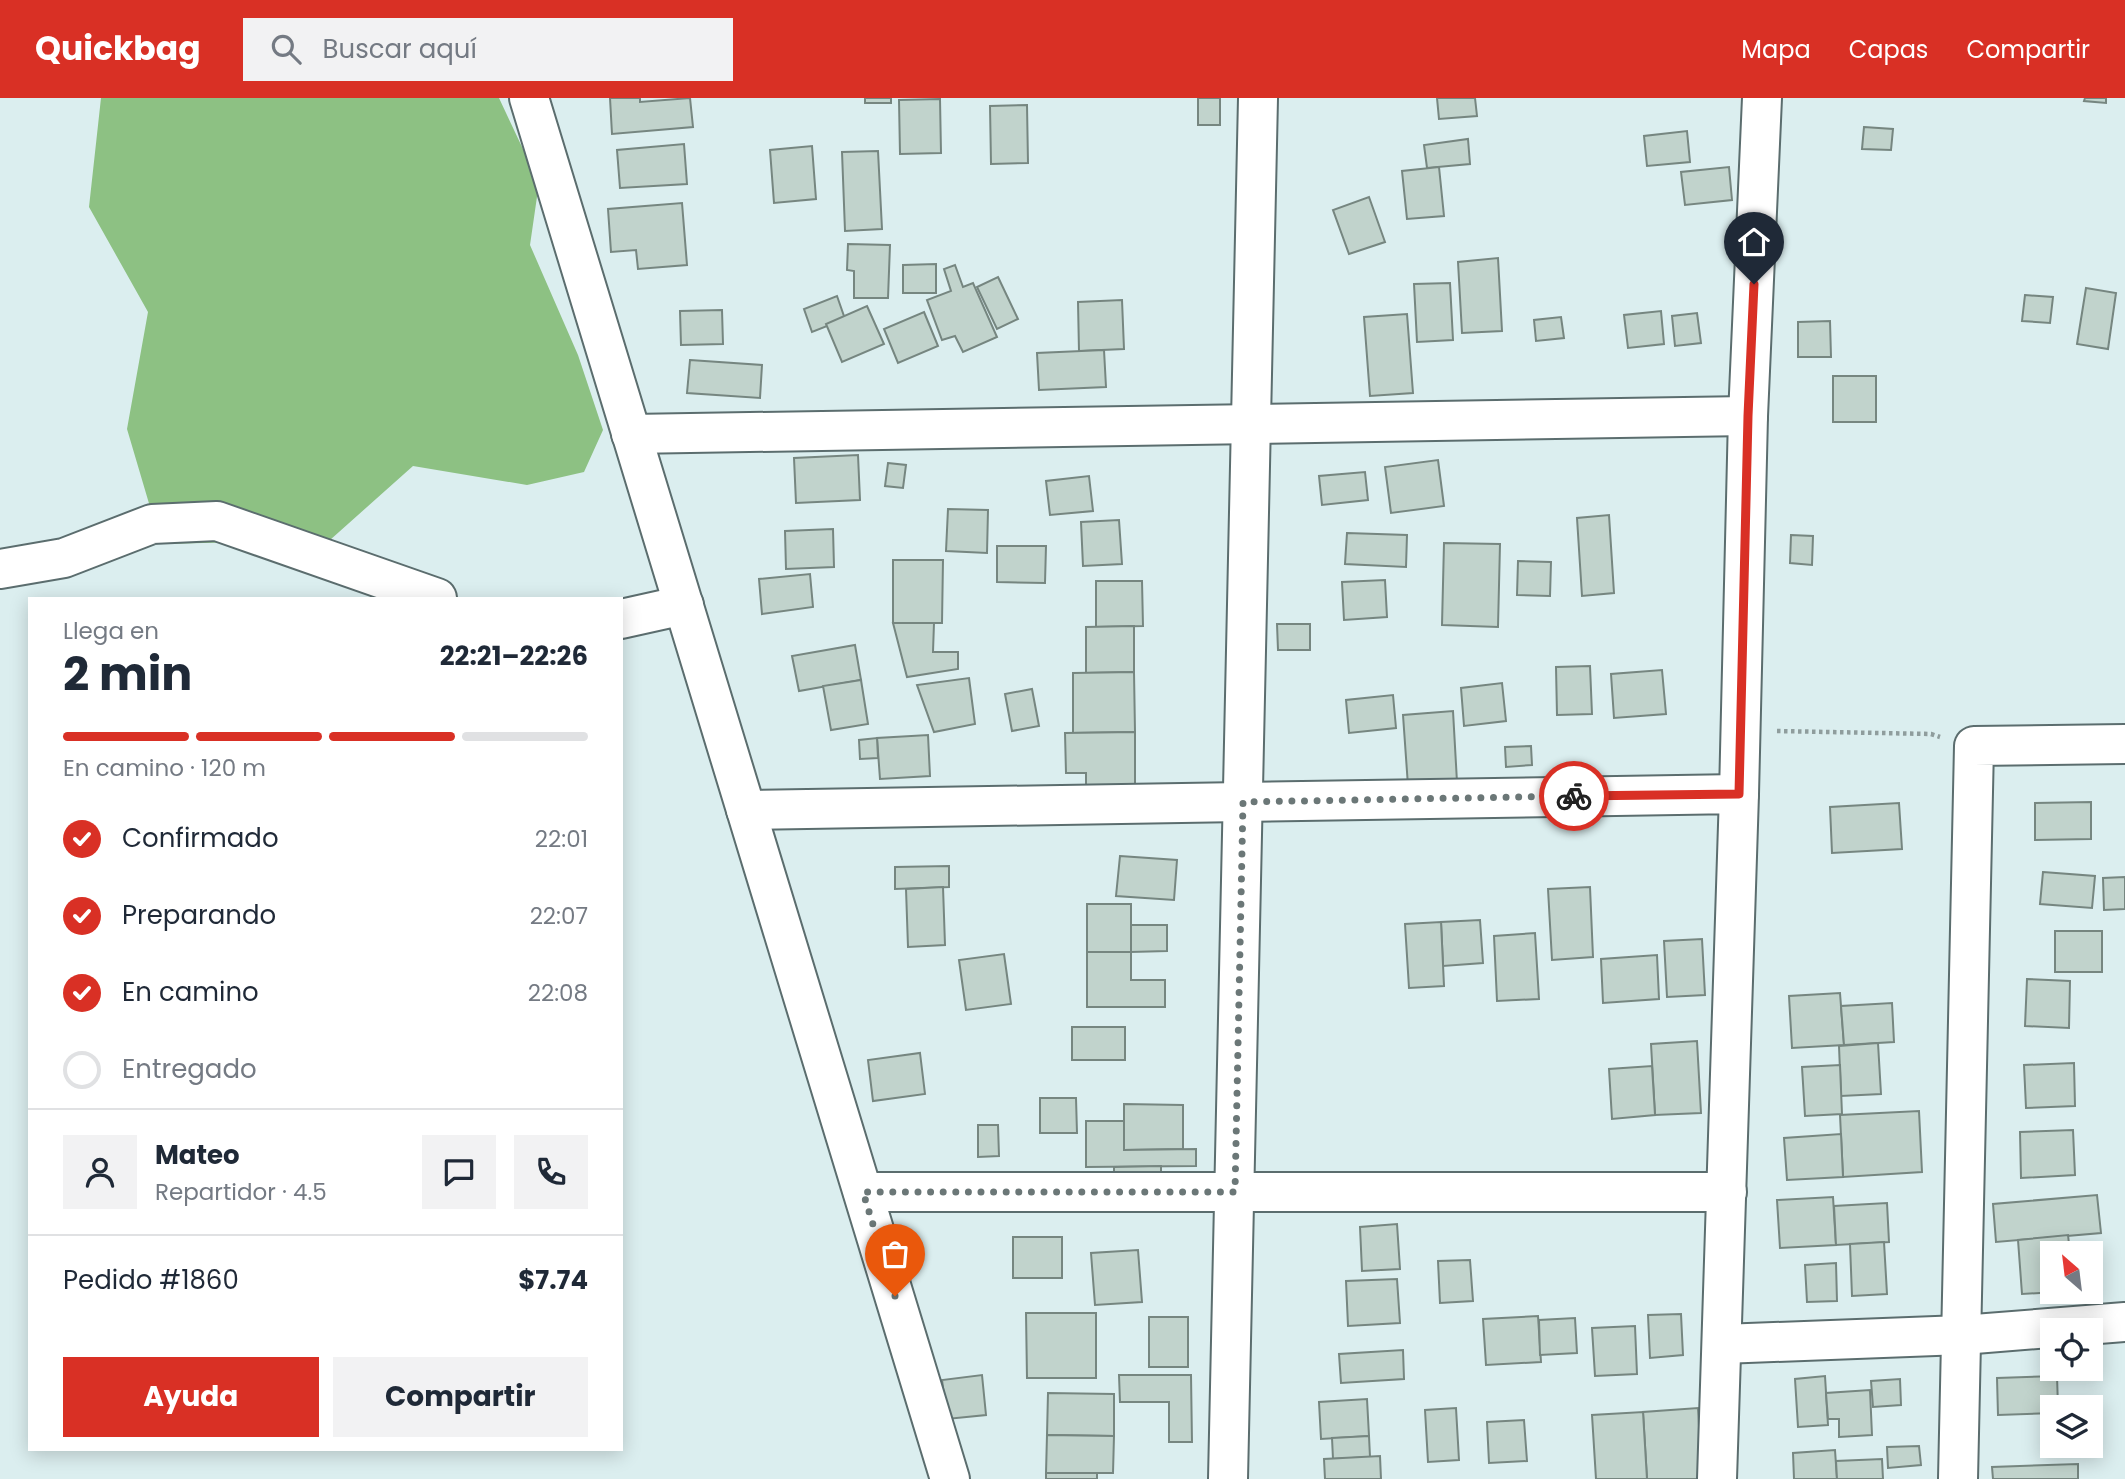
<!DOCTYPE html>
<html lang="es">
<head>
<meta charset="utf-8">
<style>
  :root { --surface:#fff; --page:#f2f2f3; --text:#1f2937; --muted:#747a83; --line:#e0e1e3; --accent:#d93025 }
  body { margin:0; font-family:Poppins,sans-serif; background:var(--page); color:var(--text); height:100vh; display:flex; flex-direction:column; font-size:26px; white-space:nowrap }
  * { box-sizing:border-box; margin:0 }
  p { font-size:23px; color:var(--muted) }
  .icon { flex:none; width:38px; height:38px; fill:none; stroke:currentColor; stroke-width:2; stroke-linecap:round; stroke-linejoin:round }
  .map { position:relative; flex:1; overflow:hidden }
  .side { position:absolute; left:28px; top:499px; width:595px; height:854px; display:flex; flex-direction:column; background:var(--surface); border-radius:0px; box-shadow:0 4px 18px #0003 }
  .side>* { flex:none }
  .needle { width:46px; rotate:332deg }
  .buttons { position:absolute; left:2040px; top:1143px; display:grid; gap:14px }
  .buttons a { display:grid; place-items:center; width:63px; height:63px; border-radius:0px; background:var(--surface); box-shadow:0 4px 18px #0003; font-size:35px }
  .pin { position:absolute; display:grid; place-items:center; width:60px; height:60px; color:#fff; margin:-72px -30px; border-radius:50% 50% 50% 0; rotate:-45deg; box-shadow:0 0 7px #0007 }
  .pin .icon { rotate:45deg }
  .courier { position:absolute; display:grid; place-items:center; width:70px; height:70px; margin:-35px; border:5px solid #d93025; border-radius:50%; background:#fff; color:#222; box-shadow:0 2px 9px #0007 }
  .summary em { font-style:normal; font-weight:700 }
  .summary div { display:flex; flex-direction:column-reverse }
  .summary { display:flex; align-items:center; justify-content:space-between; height:119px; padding:0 35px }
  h1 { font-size:46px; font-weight:700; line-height:52px }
  .bar { display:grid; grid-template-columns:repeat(4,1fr); gap:10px 7px; align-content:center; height:84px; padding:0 35px }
  .bar i { height:9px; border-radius:5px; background:var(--line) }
  .bar .on { background:var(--accent) }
  .bar p { grid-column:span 4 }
  .line { display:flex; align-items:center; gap:18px; padding:0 35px; border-top:2px solid var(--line) }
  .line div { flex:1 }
  .round { display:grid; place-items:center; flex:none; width:74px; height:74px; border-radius:0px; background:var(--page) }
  ol { padding:0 35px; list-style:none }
  li { display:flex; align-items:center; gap:21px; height:77px }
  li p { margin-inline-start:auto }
  li .icon { padding:7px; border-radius:50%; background:var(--accent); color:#fff; stroke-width:4 }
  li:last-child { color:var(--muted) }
  li i { width:38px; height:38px; border:4px solid var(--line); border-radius:50% }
  .cta { display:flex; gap:14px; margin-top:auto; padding:14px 35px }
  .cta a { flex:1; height:80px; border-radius:0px; background:var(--accent); color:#fff; font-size:28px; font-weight:700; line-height:80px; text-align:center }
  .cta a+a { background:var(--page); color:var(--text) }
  header { display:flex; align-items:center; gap:42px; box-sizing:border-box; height:98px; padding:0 35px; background:var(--accent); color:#fff }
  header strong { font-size:33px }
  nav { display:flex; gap:38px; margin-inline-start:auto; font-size:24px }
  .search { width:490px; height:63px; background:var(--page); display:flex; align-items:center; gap:18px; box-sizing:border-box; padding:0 24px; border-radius:0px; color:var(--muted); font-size:26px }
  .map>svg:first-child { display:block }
</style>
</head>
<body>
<header>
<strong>Quickbag</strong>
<div class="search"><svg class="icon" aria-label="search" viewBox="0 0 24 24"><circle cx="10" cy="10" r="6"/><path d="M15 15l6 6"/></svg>Buscar aquí</div>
<nav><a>Mapa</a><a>Capas</a><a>Compartir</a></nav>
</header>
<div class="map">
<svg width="2125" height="1381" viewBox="0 0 2125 1381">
  <rect width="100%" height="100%" fill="#dbeeef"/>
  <path fill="#8dc183" d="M101,0H499L539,85L530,147L578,257L603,332L584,374L527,387L413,368L330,442L161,446L127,331L148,214L89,109Z"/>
  <g fill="#c1d3cc" stroke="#768680" stroke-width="2">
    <path d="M610,0H640V4L690,0L693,29L612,36Z"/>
    <rect x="865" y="0" width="26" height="5"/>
    <rect x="1198" y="0" width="22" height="27"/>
    <path d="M1437,0H1475L1477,18L1439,21Z"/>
    <path d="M2085,0H2106V5L2084,3Z"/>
    <path d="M940,1L941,55L900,56L899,2Z"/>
    <path d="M1027,7L1028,65L991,66L990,8Z"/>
    <path d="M1864,29L1893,31L1891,52L1862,51Z"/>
    <path d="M1687,33L1690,64L1647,68L1644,38Z"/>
    <path d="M1468,41L1470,66L1427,70L1424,47Z"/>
    <path d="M684,46L687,86L620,90L617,52Z"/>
    <path d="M812,48L816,101L774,105L770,52Z"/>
    <path d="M878,53L882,131L845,133L842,54Z"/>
    <path d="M1439,69L1444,118L1407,121L1402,73Z"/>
    <path d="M1729,69L1732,102L1685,107L1681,74Z"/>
    <path d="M1369,99L1385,144L1349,156L1333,112Z"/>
    <path d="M682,105L687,167L638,171L636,152L611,154L608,111Z"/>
    <path d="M848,146L890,147L888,200H854V173L847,172Z"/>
    <path d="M1498,160L1502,233L1462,235L1458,164Z"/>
    <path d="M936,166V195H903V167Z"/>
    <path d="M955,167L963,189L973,185L997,239L963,254L955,238L942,242L927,202L951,193L944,171Z"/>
    <path d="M998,179L1018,221L997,231L977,189Z"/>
    <path d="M1450,185L1453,242L1417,244L1414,186Z"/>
    <path d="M2086,190L2116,195L2108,251L2077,246Z"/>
    <path d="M2025,197L2053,199L2050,225L2022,223Z"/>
    <path d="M837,198L845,221L812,234L804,211Z"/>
    <path d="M1122,202L1124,251L1079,253L1078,204Z"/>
    <path d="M867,208L884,246L842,264L826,226Z"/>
    <path d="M722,212L723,246L681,247L680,213Z"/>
    <path d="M1661,213L1664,246L1628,250L1624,217Z"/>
    <path d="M924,214L938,248L898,265L884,231Z"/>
    <path d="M1697,215L1701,245L1675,248L1672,218Z"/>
    <path d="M1407,216L1413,295L1370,298L1364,219Z"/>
    <path d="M1561,219L1564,240L1536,243L1534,222Z"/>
    <path d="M1830,223L1831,259H1798V224Z"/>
    <path d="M1104,252L1106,289L1039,292L1037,255Z"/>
    <path d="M690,262L762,267L760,300L687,295Z"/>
    <rect x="1833" y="278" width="43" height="46"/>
    <path d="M858,357L860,402L796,405L794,360Z"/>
    <path d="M1438,362L1444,408L1391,415L1385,369Z"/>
    <path d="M888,365L906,367L903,390L885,388Z"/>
    <path d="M1365,374L1368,402L1322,407L1319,378Z"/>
    <path d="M1089,378L1093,413L1050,417L1046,383Z"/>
    <path d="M948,411L988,412L987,455L946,453Z"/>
    <path d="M1609,417L1614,495L1582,498L1577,420Z"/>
    <path d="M1119,422L1122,466L1083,468L1081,424Z"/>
    <path d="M833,431L834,469L786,471L785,433Z"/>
    <path d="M1347,435L1407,437L1406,469L1345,466Z"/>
    <path d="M1791,437L1813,438L1812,467L1790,465Z"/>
    <path d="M1444,445L1500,446L1498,529L1442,527Z"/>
    <path d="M997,448H1046L1045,485L997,484Z"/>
    <path d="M893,462H943L942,525H893Z"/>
    <path d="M1518,463L1551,464L1550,498L1517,497Z"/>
    <path d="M810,476L813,509L762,516L759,481Z"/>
    <path d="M1385,482L1387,519L1344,522L1342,484Z"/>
    <path d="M1096,483H1142L1143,528L1096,529Z"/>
    <path d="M893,525H934L933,554H958V571L907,579Z"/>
    <path d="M1277,526H1310V552H1278Z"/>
    <path d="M1134,528V574L1086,575V529Z"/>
    <path d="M855,547L861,582L799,593L792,558Z"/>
    <path d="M1590,568L1592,616L1557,617L1556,569Z"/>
    <path d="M1662,572L1666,616L1614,620L1611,576Z"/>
    <path d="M1134,574L1135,634L1073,635V575Z"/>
    <path d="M969,580L975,626L934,634L917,587Z"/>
    <path d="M861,582L868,626L831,632L823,588Z"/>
    <path d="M1502,585L1506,623L1464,628L1461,590Z"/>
    <path d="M1032,591L1039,628L1012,633L1005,596Z"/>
    <path d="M1393,597L1396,630L1349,635L1346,602Z"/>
    <path d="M1453,613L1457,684L1408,688L1403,617Z"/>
    <path d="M1135,634V693H1086V675H1066L1065,635Z"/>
    <path d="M928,637L930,678L880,681L877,640Z"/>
    <path d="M877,640L878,660L860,661L859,642Z"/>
    <path d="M1531,648L1532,667L1506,669L1505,649Z"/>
    <path d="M2091,704V741L2035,742V705Z"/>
    <path d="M1899,705L1902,751L1832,755L1830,709Z"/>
    <path d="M1120,758L1177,762L1174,802L1116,798Z"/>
    <path d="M949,768V789L895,791V769Z"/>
    <path d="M2043,774L2095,778L2092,810L2040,806Z"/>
    <path d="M2125,779V811L2104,812L2103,780Z"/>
    <path d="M943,789L945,847L908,849L906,791Z"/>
    <path d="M1590,789L1593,859L1552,862L1548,791Z"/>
    <rect x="1087" y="806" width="44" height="48"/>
    <path d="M1480,822L1483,865L1443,868L1441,824Z"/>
    <path d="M1441,824L1444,888L1409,890L1405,826Z"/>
    <path d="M1131,827H1167V853L1131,854Z"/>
    <rect x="2055" y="833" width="47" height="41"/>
    <path d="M1535,835L1539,901L1497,903L1494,838Z"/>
    <path d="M1702,841L1705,897L1667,899L1664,843Z"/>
    <path d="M1087,854H1131V882H1165V909H1087Z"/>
    <path d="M1004,856L1011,906L966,912L959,862Z"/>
    <path d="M1657,857L1659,901L1603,905L1601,861Z"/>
    <path d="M2027,881L2070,883L2069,930L2025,928Z"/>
    <path d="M1840,895L1844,947L1792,950L1789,898Z"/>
    <path d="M1892,905L1894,944L1844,947L1841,908Z"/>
    <rect x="1072" y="929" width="53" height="33"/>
    <path d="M1697,943L1701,1015L1655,1017L1651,946Z"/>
    <path d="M1878,945L1881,996L1841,998L1839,948Z"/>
    <path d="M920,955L925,996L873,1003L868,962Z"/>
    <path d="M2074,965L2075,1008L2026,1010L2024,967Z"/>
    <path d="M1840,967L1842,1016L1805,1018L1802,969Z"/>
    <path d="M1652,968L1655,1017L1612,1021L1609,971Z"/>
    <path d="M1040,1000H1076L1077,1035H1040Z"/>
    <path d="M1124,1006L1183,1007V1051L1124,1052Z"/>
    <path d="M1919,1013L1922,1074L1843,1079L1840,1017Z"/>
    <path d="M1086,1023H1124V1052L1196,1051V1068L1086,1069Z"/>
    <path d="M978,1027H998L999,1058L978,1059Z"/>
    <path d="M2073,1032L2075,1077L2021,1080L2020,1034Z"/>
    <path d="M1841,1036L1843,1079L1787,1082L1784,1040Z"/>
    <path d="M1161,1068V1090L1114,1091V1069Z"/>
    <path d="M2097,1097L2101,1135L1996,1144L1993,1106Z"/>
    <path d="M1833,1099L1836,1147L1780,1150L1777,1102Z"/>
    <path d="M1887,1105L1889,1144L1836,1147L1834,1108Z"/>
    <path d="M1397,1126L1400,1171L1362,1173L1360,1129Z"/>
    <path d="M2068,1137L2070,1155H2053V1194H2056L2022,1196L2018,1142Z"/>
    <rect x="1013" y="1139" width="49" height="41"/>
    <path d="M1884,1144L1887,1196L1852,1198L1850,1146Z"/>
    <path d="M1138,1152L1142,1204L1095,1207L1091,1155Z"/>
    <path d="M1470,1162L1473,1203L1440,1205L1438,1163Z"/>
    <path d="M1836,1165L1837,1203L1807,1204L1805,1167Z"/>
    <path d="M1397,1181L1400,1225L1348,1228L1346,1183Z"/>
    <path d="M1026,1215H1096V1280H1027Z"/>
    <path d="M1681,1216L1683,1257L1650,1260L1648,1217Z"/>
    <path d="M1538,1218L1541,1264L1486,1267L1483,1221Z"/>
    <rect x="1149" y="1219" width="39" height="50"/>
    <path d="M1575,1220L1577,1255L1540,1257L1539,1222Z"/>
    <path d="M1635,1228L1637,1276L1595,1278L1592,1230Z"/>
    <path d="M1403,1252L1404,1281L1341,1285L1339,1256Z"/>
    <path d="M982,1277L986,1317L947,1321L942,1282Z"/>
    <path d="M1119,1277H1191L1192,1344H1169V1304H1120Z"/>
    <path d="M1825,1278L1828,1327L1798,1329L1795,1281Z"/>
    <path d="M2057,1278L2058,1309H2053V1315L1998,1317L1997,1280Z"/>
    <path d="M1900,1281L1901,1307L1873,1309L1871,1283Z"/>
    <path d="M1870,1292L1872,1337L1839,1339V1321H1828L1826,1295Z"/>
    <path d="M1048,1295L1114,1296V1338L1047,1337Z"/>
    <path d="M1367,1301L1369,1338L1321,1341L1319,1304Z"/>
    <path d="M1456,1310L1459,1362L1428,1364L1425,1312Z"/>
    <path d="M1698,1310L1702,1381H1647L1643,1314Z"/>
    <path d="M1643,1314L1647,1381H1596L1592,1317Z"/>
    <path d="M1524,1322L1527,1363L1489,1365L1487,1324Z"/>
    <path d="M1047,1337L1114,1338L1113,1375H1046Z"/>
    <path d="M1369,1338L1370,1359L1333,1361L1332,1340Z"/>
    <path d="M1919,1348L1921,1367L1888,1370L1887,1349Z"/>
    <path d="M1835,1352L1837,1381H1794L1793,1355Z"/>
    <path d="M1380,1358L1381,1381H1325L1324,1361Z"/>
    <path d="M1882,1361L1883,1381H1837L1836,1363Z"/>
    <path d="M2078,1366V1381H1993L1992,1369Z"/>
    <rect x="1046" y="1375" width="51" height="6"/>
  </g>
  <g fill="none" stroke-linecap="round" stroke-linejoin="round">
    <defs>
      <g id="minor">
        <path d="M529,0L950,1381"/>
        <path d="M631,336L1748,318"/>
        <path d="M0,471L64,460L152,426L217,423L437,500"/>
        <path d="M621,521L684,507"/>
        <path d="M1739,696L1748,318L1762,0"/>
        <path d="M746,712L1739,696L1717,1381"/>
        <path d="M863,1094H1727"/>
        <path d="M1722,1246L1962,1237L2125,1224"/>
        <path d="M1228,1381L1258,0"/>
        <path d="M1958,1381L1974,648L2125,646"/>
      </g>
    </defs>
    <use href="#minor" stroke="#5b6d6e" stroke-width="42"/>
    <path stroke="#8f9d9d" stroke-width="4.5" stroke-dasharray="3.5 3.5" stroke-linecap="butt" d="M1777,633L1931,636L1940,639"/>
    <use href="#minor" stroke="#fff" stroke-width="38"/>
  </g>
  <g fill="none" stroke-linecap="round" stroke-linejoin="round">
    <path stroke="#6b7777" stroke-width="7" stroke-dasharray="0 12.6" d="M895,1198L863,1094H1235L1243,704L1574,698"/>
    <path stroke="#d93025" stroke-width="9" d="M1574,698L1739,696L1748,318L1754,186"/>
  </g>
</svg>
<div class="buttons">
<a><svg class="needle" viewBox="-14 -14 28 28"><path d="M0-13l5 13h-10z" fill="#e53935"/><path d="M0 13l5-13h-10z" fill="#747a83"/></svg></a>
<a><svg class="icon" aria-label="locate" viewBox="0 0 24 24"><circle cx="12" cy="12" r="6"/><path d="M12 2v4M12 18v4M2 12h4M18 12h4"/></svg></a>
<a><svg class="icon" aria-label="layers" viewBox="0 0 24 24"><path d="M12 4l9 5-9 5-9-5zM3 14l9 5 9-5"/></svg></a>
</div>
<div class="pin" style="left:895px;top:1198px;background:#ea580c"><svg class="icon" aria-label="bag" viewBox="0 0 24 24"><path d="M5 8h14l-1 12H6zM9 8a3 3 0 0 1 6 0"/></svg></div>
<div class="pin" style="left:1754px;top:186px;background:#1f2937"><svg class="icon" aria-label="home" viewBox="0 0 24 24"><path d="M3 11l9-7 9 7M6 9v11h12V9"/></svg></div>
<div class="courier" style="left:1574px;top:698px"><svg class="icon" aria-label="bike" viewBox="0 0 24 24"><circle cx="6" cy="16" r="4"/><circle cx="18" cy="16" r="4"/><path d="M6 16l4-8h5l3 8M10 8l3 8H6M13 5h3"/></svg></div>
<section class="side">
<div class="summary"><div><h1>2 min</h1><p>Llega en</p></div><em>22:21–22:26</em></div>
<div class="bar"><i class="on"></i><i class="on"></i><i class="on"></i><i></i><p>En camino · 120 m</p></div>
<ol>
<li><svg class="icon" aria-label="check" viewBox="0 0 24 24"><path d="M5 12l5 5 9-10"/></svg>Confirmado<p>22:01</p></li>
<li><svg class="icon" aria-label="check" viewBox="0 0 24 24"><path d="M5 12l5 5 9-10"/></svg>Preparando<p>22:07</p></li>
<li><svg class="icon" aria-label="check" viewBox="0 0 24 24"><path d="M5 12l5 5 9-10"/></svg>En camino<p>22:08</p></li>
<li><i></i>Entregado</li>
</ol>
<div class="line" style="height:126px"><a class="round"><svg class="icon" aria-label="person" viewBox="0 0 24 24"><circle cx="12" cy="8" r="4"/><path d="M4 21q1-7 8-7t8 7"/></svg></a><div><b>Mateo</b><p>Repartidor · 4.5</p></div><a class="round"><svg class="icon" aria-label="chat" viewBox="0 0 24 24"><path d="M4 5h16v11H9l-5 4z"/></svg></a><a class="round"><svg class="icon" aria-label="phone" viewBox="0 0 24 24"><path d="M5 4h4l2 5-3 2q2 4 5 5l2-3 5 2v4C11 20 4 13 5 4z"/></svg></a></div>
<div class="line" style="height:91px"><div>Pedido #1860</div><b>$7.74</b></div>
<div class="cta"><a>Ayuda</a><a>Compartir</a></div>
</section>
</div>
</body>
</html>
